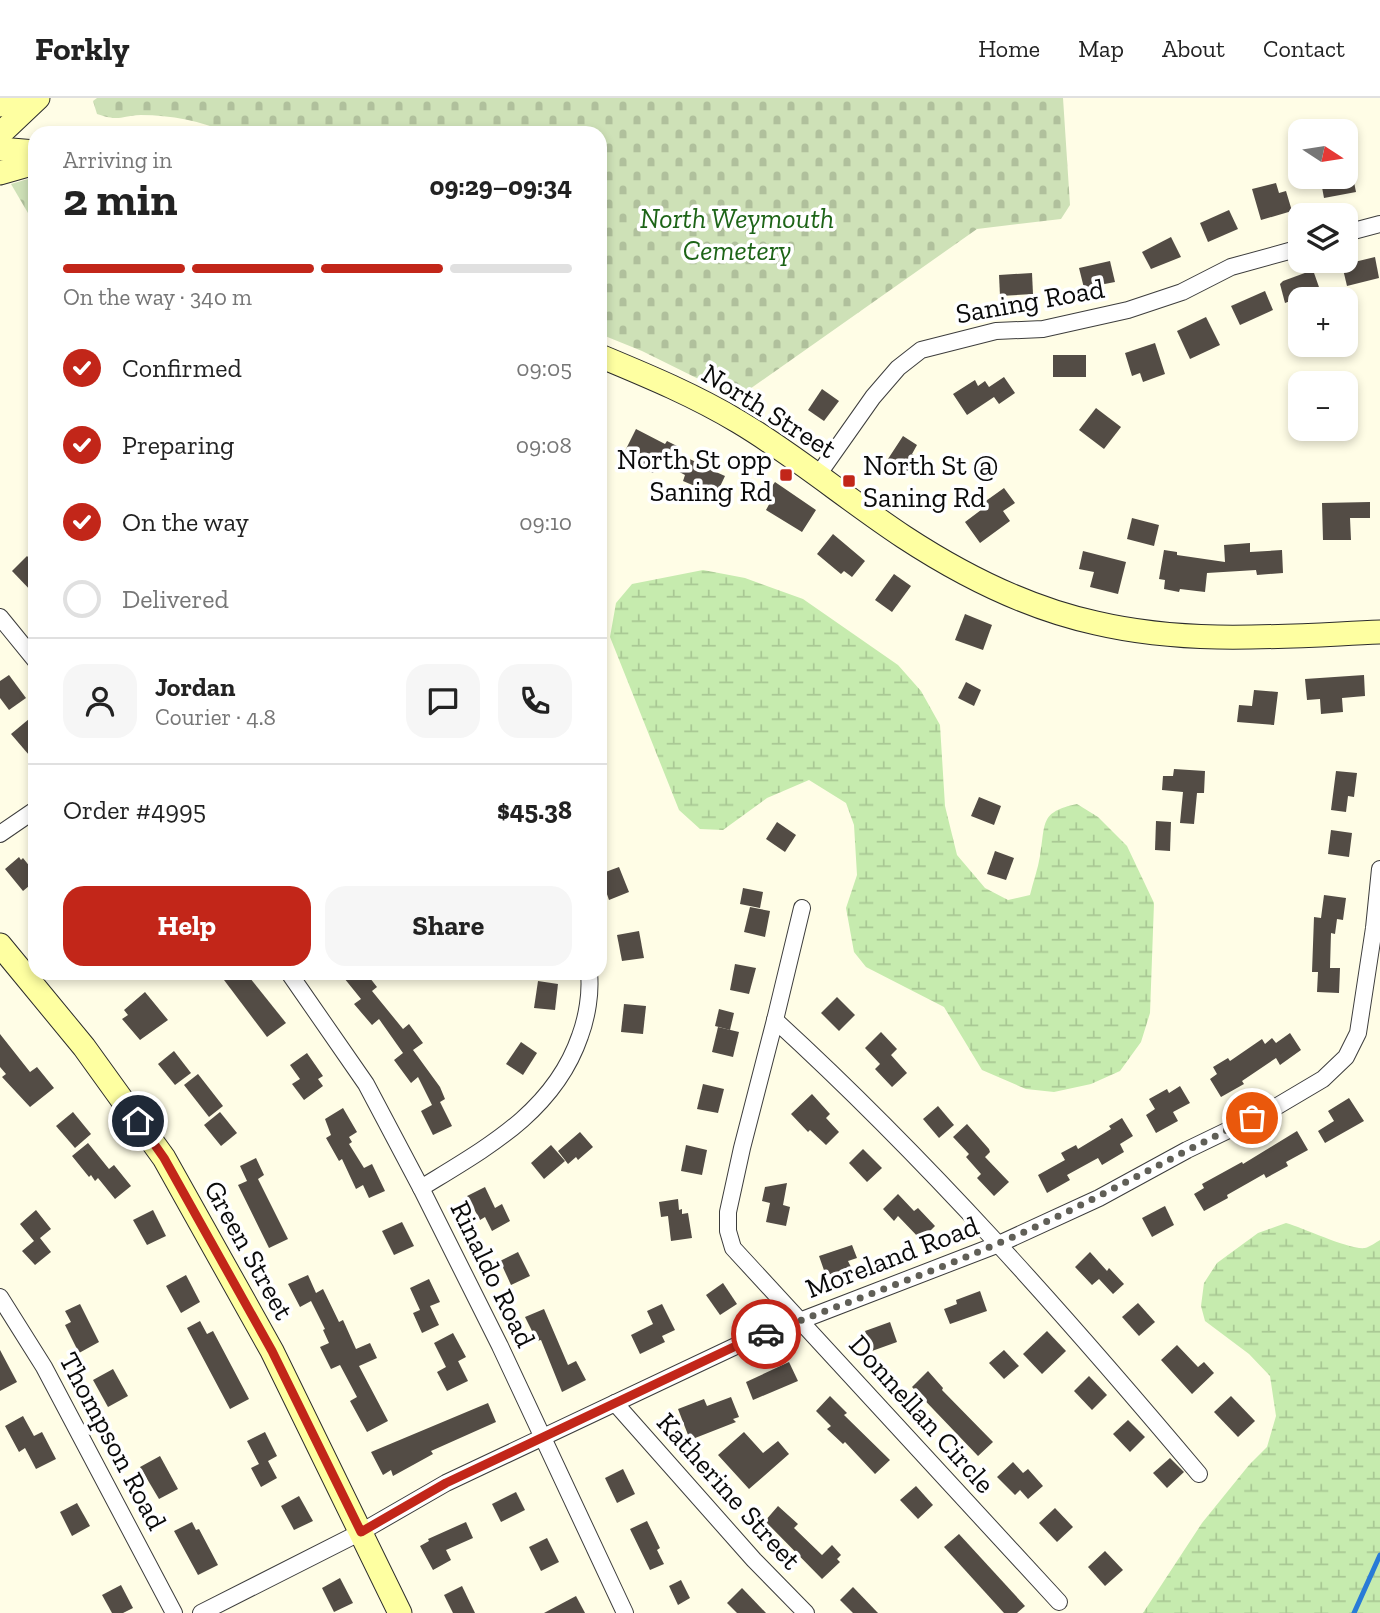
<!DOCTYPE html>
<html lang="en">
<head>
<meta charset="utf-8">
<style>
  :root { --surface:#fff; --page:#f6f6f6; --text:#222; --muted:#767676; --line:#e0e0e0; --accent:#c22619 }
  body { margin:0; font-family:"Zilla Slab",serif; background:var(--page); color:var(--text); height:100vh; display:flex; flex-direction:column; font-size:26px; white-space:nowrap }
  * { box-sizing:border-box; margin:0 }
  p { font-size:23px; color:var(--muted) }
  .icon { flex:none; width:38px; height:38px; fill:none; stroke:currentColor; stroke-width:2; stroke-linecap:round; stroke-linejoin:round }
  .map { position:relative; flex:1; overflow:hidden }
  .sheet { position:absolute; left:28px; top:28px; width:579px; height:854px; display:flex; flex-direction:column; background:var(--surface); border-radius:21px; box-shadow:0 4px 10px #0003 }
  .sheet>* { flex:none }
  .needle { width:46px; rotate:102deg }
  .controls { position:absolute; left:1288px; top:21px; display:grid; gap:14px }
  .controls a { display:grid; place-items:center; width:70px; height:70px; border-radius:14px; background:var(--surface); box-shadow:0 4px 10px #0003; font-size:35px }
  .pin { position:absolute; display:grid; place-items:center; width:60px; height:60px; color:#fff; margin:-30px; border:4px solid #fff; border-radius:50%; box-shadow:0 2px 7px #0007 }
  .courier { position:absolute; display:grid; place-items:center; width:70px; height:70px; margin:-35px; border:5px solid #c22619; border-radius:50%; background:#fff; color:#222; box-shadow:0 2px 9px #0007 }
  .overview em { font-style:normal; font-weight:700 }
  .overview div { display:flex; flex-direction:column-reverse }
  .overview { display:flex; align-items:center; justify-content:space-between; height:119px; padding:0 35px }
  h1 { font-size:46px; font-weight:700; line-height:52px }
  .bar { display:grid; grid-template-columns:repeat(4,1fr); gap:10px 7px; align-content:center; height:84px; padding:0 35px }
  .bar i { height:9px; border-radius:5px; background:var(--line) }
  .bar .on { background:var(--accent) }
  .bar p { grid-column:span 4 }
  .line { display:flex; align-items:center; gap:18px; padding:0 35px; border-top:2px solid var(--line) }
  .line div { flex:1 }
  .round { display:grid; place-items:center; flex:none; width:74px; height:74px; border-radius:21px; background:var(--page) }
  ol { padding:0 35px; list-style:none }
  li { display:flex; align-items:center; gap:21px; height:77px }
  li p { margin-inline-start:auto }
  li .icon { padding:7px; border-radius:50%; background:var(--accent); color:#fff; stroke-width:4 }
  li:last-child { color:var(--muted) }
  li i { width:38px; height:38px; border:4px solid var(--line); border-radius:50% }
  .button { display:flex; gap:14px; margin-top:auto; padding:14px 35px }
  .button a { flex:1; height:80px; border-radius:21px; background:var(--accent); color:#fff; font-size:28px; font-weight:700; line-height:80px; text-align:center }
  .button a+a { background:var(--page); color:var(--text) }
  header { display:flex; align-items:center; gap:42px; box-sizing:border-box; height:98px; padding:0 35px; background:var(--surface); border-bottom:2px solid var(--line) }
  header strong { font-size:33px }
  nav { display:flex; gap:38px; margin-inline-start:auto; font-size:24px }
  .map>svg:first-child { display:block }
</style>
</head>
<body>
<header>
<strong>Forkly</strong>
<nav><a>Home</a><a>Map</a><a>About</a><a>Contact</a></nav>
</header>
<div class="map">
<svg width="1380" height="1515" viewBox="0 0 1380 1515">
  <defs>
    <pattern id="wetland-marsh" width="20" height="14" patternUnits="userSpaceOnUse" patternTransform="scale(1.75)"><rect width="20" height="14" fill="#c6ebae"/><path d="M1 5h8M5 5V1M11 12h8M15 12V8" fill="none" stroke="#a9c894"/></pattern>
    <pattern id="cemetery-stones" width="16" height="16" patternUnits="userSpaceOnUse" patternTransform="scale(1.75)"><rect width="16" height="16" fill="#cee1b7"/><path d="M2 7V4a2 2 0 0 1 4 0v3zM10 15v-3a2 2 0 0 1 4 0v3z" fill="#b0c09c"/></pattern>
  </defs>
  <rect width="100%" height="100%" fill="#fffde6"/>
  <g fill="url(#wetland-marsh)">
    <path d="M703,472L745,480L803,501L898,567L921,593L940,627L945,708L957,757L985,790L1008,802L1030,797C1033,784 1038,771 1040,758C1046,725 1039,714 1077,706L1098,719L1127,748L1154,805L1150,915L1141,944L1120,973L1091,986L1054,994L1026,991L982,972L944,909L866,869L854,854L846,810L857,777L854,727L846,705L809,682L767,700L723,732L700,731L679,712L610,539L616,505L632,486Z"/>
    <path d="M1286,1125C1304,1130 1349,1152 1365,1150C1370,1149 1376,1144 1380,1142V1515H1143L1202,1425L1249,1367L1267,1349L1276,1318L1270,1278L1249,1256L1205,1223L1201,1208L1204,1185L1217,1165L1258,1135Z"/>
  </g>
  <g fill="url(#cemetery-stones)">
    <path d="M97,0H1063L1070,107L1061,121L977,131L737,300L642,253L600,236V35H229C201,23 171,17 141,17C119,18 121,24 97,16L93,3Z"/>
    <path d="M35,79V127L11,86Z"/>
  </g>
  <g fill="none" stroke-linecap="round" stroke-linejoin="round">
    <path stroke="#287bd7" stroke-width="5" d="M1354,1515L1380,1457"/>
  </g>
  <g fill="#534c45">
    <path d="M1320,79H1353L1356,94L1324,100Z"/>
    <path d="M1276,85L1279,95L1286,93L1292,113L1261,122L1252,91Z"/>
    <path d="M1229,112L1238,131L1208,144L1200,125Z"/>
    <path d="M1171,139L1181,159L1151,171L1142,154Z"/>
    <path d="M1375,159L1379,180L1347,188L1342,167Z"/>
    <path d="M1110,163L1115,184L1084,190L1079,170Z"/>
    <path d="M1313,172L1320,192L1285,205L1280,186L1283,183Z"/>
    <path d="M1032,175L1033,196L1000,198L999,177Z"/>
    <path d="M1265,193L1273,212L1240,227L1231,208Z"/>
    <path d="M1206,219L1220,247L1190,261L1177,233Z"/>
    <path d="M1155,245L1165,276L1143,284L1140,275L1132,278L1125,255Z"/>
    <rect x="1053" y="257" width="33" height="22"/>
    <path d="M1004,279L1015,295L999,306L994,299L967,317L953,296L975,282L978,288L985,283L989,289Z"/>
    <path d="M822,291L839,303L824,323L808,312Z"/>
    <path d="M1096,310L1121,329L1104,351L1079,332Z"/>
    <path d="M636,331L665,346L667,343L679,349L676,355L703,367L705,364L718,370L716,374L725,378L716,397L683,383L685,377L659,363L653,375L622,359Z"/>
    <path d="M903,338L917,347L912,356L917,359L905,377L886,364Z"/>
    <path d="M775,384L816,412L802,434L766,412L772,401L766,397Z"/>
    <path d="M1004,390L1015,405L1003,413L1010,423L980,445L965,424L985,409L983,405Z"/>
    <path d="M1370,404V420H1350L1351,442H1323L1322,405Z"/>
    <path d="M1132,420L1159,427L1154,448L1127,441Z"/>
    <path d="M833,436L865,463L852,479L844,473L841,476L817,456Z"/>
    <path d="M1250,445V454L1282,452L1283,475L1257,477L1256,472L1207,475L1205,494L1180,491L1179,494L1164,491L1165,482L1159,481L1164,452L1177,454V457L1225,464L1224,447Z"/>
    <path d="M1083,453L1126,464L1118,496L1090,489L1094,474L1079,471Z"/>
    <path d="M27,458L35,466V497L12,473Z"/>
    <path d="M894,476L911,488L892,514L875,502Z"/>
    <path d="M965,516L992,527L983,552L955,542Z"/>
    <path d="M9,577L26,600L9,612L0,600V583Z"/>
    <path d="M1364,577L1365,598L1342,600L1343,614L1321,616L1320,601L1307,602L1305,581Z"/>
    <path d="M966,584L981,592L974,608L958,600Z"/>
    <path d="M1254,592L1278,594L1274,627L1237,624L1239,607L1252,608Z"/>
    <path d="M35,616V664L11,636Z"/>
    <path d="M1174,671L1205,673L1204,695H1197L1194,726L1180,725L1183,694L1162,692L1163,678H1173Z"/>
    <path d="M1336,673L1357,675L1354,699L1348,698L1346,714L1331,712Z"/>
    <path d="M979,699L1001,708L994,727L971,718Z"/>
    <path d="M1156,723L1171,724L1170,753L1155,752Z"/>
    <path d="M777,724L796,737L785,754L766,741Z"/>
    <path d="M1331,732L1352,735L1349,759L1328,756Z"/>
    <path d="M995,753L1014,760L1006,782L987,776Z"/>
    <path d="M19,759L21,762L23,760L35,775V783L23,793L5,771Z"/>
    <path d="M619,769L629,794L609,802L600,776Z"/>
    <path d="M743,790L763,794L760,810L740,806Z"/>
    <path d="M1324,797L1346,800L1343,822L1337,821L1335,836L1331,835L1330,870H1340L1339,895L1317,894L1318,874H1312L1314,819L1321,820Z"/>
    <path d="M750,809L770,813L765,839L744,834Z"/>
    <path d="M639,833L644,860L622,863L617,837Z"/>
    <path d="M735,866L756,870L749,896L730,892Z"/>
    <path d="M233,875H246L286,925L267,939L224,882Z"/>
    <path d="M340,875H366L377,889L372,893L403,931L409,926L423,945L413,952L440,989L445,1001L440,1004L452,1028L433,1037L421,1013L432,1007L418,979L411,985L394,962L403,955L379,921L372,927L354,906L361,901Z"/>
    <path d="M538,883L558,886L555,912L534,910Z"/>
    <path d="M145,894L168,922L140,942L122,921L128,917L124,912Z"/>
    <path d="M837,899L855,917L839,933L821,915Z"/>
    <path d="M624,906L646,908L643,936L621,934Z"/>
    <path d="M719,911L734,915L730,932L715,928Z"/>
    <path d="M718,929L739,934L733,959L712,954Z"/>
    <path d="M881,934L897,951L891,957L907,975L892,989L875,971L880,966L865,950Z"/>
    <path d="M1290,935L1301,952L1280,967L1276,960L1242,983L1244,986L1221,999L1210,981L1217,976L1213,969L1228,960L1230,963L1262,941L1265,946L1272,940L1276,945Z"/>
    <path d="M0,936L30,974L37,969L54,990L30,1009L2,979L6,976L0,969Z"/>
    <path d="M521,944L537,955L523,977L506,966Z"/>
    <path d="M174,953L191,975L175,987L158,966Z"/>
    <path d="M307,955L323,978L318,981L323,988L304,1002L292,986L300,981L290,967Z"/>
    <path d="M198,976L223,1008L209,1019L184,987Z"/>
    <path d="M703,986L724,991L718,1015L697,1011Z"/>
    <path d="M1180,988L1190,1005L1173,1014L1178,1023L1156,1035L1146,1017L1155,1011L1149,1001L1167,991L1169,995Z"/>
    <path d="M812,996L830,1016L826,1020L839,1034L826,1047L810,1032L808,1034L791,1016Z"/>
    <path d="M1349,1000L1364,1023L1325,1045L1318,1033L1334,1023L1328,1013Z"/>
    <path d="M938,1008L954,1027L939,1040L923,1021Z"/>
    <path d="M343,1010L357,1034L349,1039L352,1044L349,1046L364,1070L372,1066L385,1093L369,1100L363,1087L356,1091L342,1061L339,1063L326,1040L331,1037L325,1021Z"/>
    <path d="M73,1014L91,1036L75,1050L56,1028Z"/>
    <path d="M220,1014L237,1035L221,1048L204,1027Z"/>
    <path d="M1122,1020L1133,1038L1120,1046L1124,1054L1102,1067L1098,1060L1067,1077L1070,1082L1047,1095L1038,1077L1065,1062L1061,1055L1076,1047L1078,1051L1111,1031L1109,1028Z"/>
    <path d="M967,1026L989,1051L990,1054L985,1059L1009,1084L994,1098L977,1080L981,1076L966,1059L969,1056L953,1039Z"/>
    <path d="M1297,1033L1308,1052L1286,1064L1288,1068L1266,1080L1264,1076L1227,1097L1228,1100L1204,1113L1194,1096L1204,1090L1202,1086L1242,1064L1243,1066Z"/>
    <path d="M580,1034L593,1049L578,1062L576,1059L568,1066L558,1053Z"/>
    <path d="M88,1045L109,1071L114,1067L131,1088L115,1101L98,1080L95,1083L91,1077L89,1079L72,1058Z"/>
    <path d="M551,1047L565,1063L544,1081L531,1065Z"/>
    <path d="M686,1047L707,1052L702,1077L681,1073Z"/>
    <path d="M863,1051L882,1070L867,1084L849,1065Z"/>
    <path d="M256,1060L264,1077L258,1081L288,1141L269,1150L238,1087L247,1083L240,1068Z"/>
    <path d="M787,1085L783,1107L790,1109L786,1128L766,1124L770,1105L762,1103L765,1089Z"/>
    <path d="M485,1089L495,1110L502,1106L510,1123L492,1133L485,1119L480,1122L467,1098Z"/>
    <path d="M898,1096L914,1113L918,1110L935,1128L921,1142L898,1118L894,1123L883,1111Z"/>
    <path d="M678,1101L679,1112L682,1111V1116L688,1115L692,1140L671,1143L668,1118L661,1119L659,1104Z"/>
    <path d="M1165,1108L1174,1127L1152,1139L1142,1120Z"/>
    <path d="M36,1112L51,1131L40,1140L51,1154L35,1167L22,1153L34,1143L20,1126Z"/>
    <path d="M153,1112L166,1138L147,1147L133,1122Z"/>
    <path d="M402,1124L414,1148L394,1157L382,1133Z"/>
    <path d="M852,1147L857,1160L848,1163L851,1169L826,1178L819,1158Z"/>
    <path d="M518,1154L530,1178L511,1187L500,1163Z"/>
    <path d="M1090,1154L1107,1173L1109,1170L1124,1186L1113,1196L1099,1181L1092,1187L1075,1169Z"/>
    <path d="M186,1177L200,1204L181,1215L166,1188Z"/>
    <path d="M308,1177L316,1195L323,1191L339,1224L343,1222L356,1251L370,1245L377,1260L359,1268L388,1323L367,1334L350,1303L357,1299L340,1267L331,1271L320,1249L329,1245L323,1232L325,1231L311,1203L300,1209L288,1186Z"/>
    <path d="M429,1181L440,1204L430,1208L439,1227L422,1235L413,1215L420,1212L410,1190Z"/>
    <path d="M723,1185L737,1206L720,1217L706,1197Z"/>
    <path d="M980,1193L987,1213L950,1226L944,1211L957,1206L956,1202Z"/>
    <path d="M1138,1205L1155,1224L1139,1238L1122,1219Z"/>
    <path d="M80,1206L99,1244L79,1255L65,1227L71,1224L65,1213Z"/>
    <path d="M662,1206L675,1232L662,1238L665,1244L640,1256L631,1237L653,1226L647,1213Z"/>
    <path d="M544,1211L568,1267L576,1263L586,1282L562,1294L541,1242L537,1243L525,1219Z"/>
    <path d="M200,1223L207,1236L213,1233L249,1301L230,1311L187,1230Z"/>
    <path d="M890,1224L897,1244L872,1253L865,1233Z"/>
    <path d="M1047,1233L1066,1253L1042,1276L1023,1256Z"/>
    <path d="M453,1235L466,1259L449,1268L458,1263L468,1283L447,1293L437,1274L446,1269L434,1245Z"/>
    <path d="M1177,1247L1198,1269L1204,1264L1214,1275L1192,1296L1161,1262Z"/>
    <path d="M0,1252L17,1284L0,1293Z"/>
    <path d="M1004,1252L1019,1268L1004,1281L989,1265Z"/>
    <path d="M789,1264L798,1283L753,1302L746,1284Z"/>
    <path d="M113,1271L128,1298L108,1309L93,1282Z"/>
    <path d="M928,1273L943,1290L942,1292L993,1344L978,1358L912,1289Z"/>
    <path d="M1089,1278L1107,1297L1092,1312L1074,1293Z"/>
    <path d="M830,1298L847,1315L844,1317L890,1362L875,1376L845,1344L843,1346L827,1331L831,1328L816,1313Z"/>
    <path d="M1231,1298L1255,1323L1238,1339L1214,1314Z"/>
    <path d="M731,1299L739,1319L733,1321L736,1324L690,1342L678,1311L704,1301L707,1308Z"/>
    <path d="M488,1305L496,1324L431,1353L433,1356L393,1378L391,1372L383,1377L371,1354Z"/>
    <path d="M23,1318L34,1338L42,1334L56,1361L36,1371L25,1350L19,1354L5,1328Z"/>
    <path d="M1128,1322L1145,1339L1130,1354L1113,1336Z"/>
    <path d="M265,1334L277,1358L268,1363L277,1380L261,1389L251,1370L259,1366L247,1343Z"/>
    <path d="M744,1334L763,1355L778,1343L789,1356L749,1391L718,1357Z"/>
    <path d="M160,1358L178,1391L159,1401L140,1369Z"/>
    <path d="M1170,1360L1184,1374L1167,1390L1153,1375Z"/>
    <path d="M1013,1364L1023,1375L1028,1371L1043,1388L1028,1401L1020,1392L1015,1397L997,1379Z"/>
    <path d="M623,1371L635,1396L617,1405L605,1380Z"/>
    <path d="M916,1388L933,1407L918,1421L900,1402Z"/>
    <path d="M516,1394L525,1412L501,1424L492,1406Z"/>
    <path d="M299,1398L313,1423L294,1432L281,1408Z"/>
    <path d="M77,1405L90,1428L72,1438L60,1414Z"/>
    <path d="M778,1408L798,1426L794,1430L822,1457L832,1447L841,1457L837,1461L840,1464L822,1481L765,1423Z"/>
    <path d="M1055,1410L1073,1429L1057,1444L1039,1425Z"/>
    <path d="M647,1423L660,1450L657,1452L664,1466L650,1472L630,1431Z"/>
    <path d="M192,1424L196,1432L199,1431L218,1467L198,1477L174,1433Z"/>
    <path d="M466,1424L473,1440L446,1452L451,1462L433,1472L420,1448L429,1443L428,1441Z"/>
    <path d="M959,1436L1025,1508L1017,1515H1004L944,1449Z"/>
    <path d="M547,1440L559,1464L541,1473L529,1449Z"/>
    <path d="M1105,1453L1123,1472L1105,1488L1088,1469Z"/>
    <path d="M340,1480L353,1505L334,1514L322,1490Z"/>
    <path d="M681,1482L690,1500L678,1507L669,1488Z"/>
    <path d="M121,1487L133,1510L123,1515H112L102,1497Z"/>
    <path d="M462,1488L475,1515H453L444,1497Z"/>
    <path d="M853,1489L878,1515H853L840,1502Z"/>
    <path d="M742,1490L766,1515H737L727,1505Z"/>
    <path d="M576,1498L585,1515H544Z"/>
  </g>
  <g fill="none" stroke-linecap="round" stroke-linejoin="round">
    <defs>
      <g id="street">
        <path d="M1346,135L1380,126"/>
        <path d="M818,377L873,299L898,270L921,252L996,233L1043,231L1128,212L1182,194L1231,169L1300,150"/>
        <path d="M0,519L35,562"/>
        <path d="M0,736L35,712"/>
        <path d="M289,875L366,986L421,1090L500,1248L625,1515"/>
        <path d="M775,922L802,810"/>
        <path d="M421,1090C486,1050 554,1014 580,938C587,919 591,895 589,875"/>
        <path d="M0,1199L44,1269L174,1515"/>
        <path d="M615,1305L754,1462L806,1515"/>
        <path d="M1059,1504L733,1150L728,1133V1114L742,1050L775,922C928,1062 1066,1218 1199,1376"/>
        <path d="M201,1515L361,1434L446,1385L740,1246L999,1146L1099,1100L1187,1052L1274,1010L1323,981L1346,959L1358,935L1374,830L1380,771"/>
      </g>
      <g id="secondary">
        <path d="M0,7L20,0"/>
        <path d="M0,36L38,0"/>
        <path d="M0,51L35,54"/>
        <path d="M0,75L35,65"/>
        <path d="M600,258C648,278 694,297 739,324C796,358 848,402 904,439C962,477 1027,510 1096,525C1190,547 1284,538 1380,534"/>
        <path d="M0,847L84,949L164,1060L272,1253L400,1515"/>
      </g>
    </defs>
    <use href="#street" stroke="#3d3d3d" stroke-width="18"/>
    <use href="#secondary" stroke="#2c2c2c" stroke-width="25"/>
    <use href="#street" stroke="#fff" stroke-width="16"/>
    <use href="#secondary" stroke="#feffa1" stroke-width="23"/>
  </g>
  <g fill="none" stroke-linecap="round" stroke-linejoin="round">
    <path stroke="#605f57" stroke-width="7" stroke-dasharray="0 12.6" d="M766,1236C844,1205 923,1178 999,1145C1086,1108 1167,1061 1252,1020"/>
    <path stroke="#c22619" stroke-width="9" d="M138,1023L164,1060L272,1253L361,1434L446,1385L740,1246L766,1236"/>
  </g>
  <g fill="#c22619" stroke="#fff" stroke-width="2.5">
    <rect x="779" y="370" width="14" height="14" rx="3.5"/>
    <rect x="842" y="376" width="14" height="14" rx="3.5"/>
  </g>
  <g text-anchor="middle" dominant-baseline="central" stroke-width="7" stroke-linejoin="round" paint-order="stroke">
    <g font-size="28" font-style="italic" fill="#1d6417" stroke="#fff">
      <text x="737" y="120">North Weymouth<tspan x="737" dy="32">Cemetery</tspan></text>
    </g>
    <g font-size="28" fill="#0a0a0a" stroke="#fff">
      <text transform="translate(1030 203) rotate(-10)">Saning Road</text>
      <text transform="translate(769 313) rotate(32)">North Street</text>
      <text transform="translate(249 1152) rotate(61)">Green Street</text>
      <text transform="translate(892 1159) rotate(-21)">Moreland Road</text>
      <text transform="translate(493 1176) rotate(64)">Rinaldo Road</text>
      <text transform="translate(922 1316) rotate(48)">Donnellan Circle</text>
      <text transform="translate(113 1343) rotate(62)">Thompson Road</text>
      <text transform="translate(729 1393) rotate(48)">Katherine Street</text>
    </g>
    <g font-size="28" fill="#0a0a0a" stroke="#fff" text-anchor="end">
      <text x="772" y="361">North St opp<tspan x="772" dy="32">Saning Rd</tspan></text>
      <text x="863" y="367" text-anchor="start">North St @<tspan x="863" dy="32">Saning Rd</tspan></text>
    </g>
  </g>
</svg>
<div class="controls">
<a><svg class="needle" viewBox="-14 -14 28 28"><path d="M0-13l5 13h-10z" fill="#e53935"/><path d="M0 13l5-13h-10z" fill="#767676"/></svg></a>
<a><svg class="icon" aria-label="layers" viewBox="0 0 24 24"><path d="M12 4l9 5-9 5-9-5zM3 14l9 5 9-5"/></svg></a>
<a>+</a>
<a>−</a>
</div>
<div class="pin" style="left:1252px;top:1020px;background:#ea580c"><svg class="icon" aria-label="bag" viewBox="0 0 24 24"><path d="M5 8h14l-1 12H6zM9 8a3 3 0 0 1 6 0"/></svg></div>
<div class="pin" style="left:138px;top:1023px;background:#1f2937"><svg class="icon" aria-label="home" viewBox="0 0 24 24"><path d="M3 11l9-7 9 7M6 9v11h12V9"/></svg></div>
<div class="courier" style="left:766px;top:1236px"><svg class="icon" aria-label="car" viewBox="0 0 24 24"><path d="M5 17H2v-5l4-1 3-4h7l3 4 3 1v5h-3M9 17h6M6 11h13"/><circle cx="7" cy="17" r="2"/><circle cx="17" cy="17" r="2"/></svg></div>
<section class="sheet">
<div class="overview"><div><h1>2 min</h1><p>Arriving in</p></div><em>09:29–09:34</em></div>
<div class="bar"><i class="on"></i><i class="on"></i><i class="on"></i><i></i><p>On the way · 340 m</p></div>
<ol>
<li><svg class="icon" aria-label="check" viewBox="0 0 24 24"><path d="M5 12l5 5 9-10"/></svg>Confirmed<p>09:05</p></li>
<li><svg class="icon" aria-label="check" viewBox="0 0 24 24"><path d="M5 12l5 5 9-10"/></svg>Preparing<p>09:08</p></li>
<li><svg class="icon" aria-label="check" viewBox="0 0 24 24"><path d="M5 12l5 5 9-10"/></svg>On the way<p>09:10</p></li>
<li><i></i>Delivered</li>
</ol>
<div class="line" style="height:126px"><a class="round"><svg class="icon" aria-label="person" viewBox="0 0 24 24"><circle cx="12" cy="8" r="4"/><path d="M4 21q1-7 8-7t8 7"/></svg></a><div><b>Jordan</b><p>Courier · 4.8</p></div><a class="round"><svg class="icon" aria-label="chat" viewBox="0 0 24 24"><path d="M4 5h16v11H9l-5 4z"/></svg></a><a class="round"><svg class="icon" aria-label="phone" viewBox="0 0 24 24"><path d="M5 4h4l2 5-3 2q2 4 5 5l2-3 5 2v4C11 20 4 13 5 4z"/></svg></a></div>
<div class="line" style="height:91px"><div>Order #4995</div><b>$45.38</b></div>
<div class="button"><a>Help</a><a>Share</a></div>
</section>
</div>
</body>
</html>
